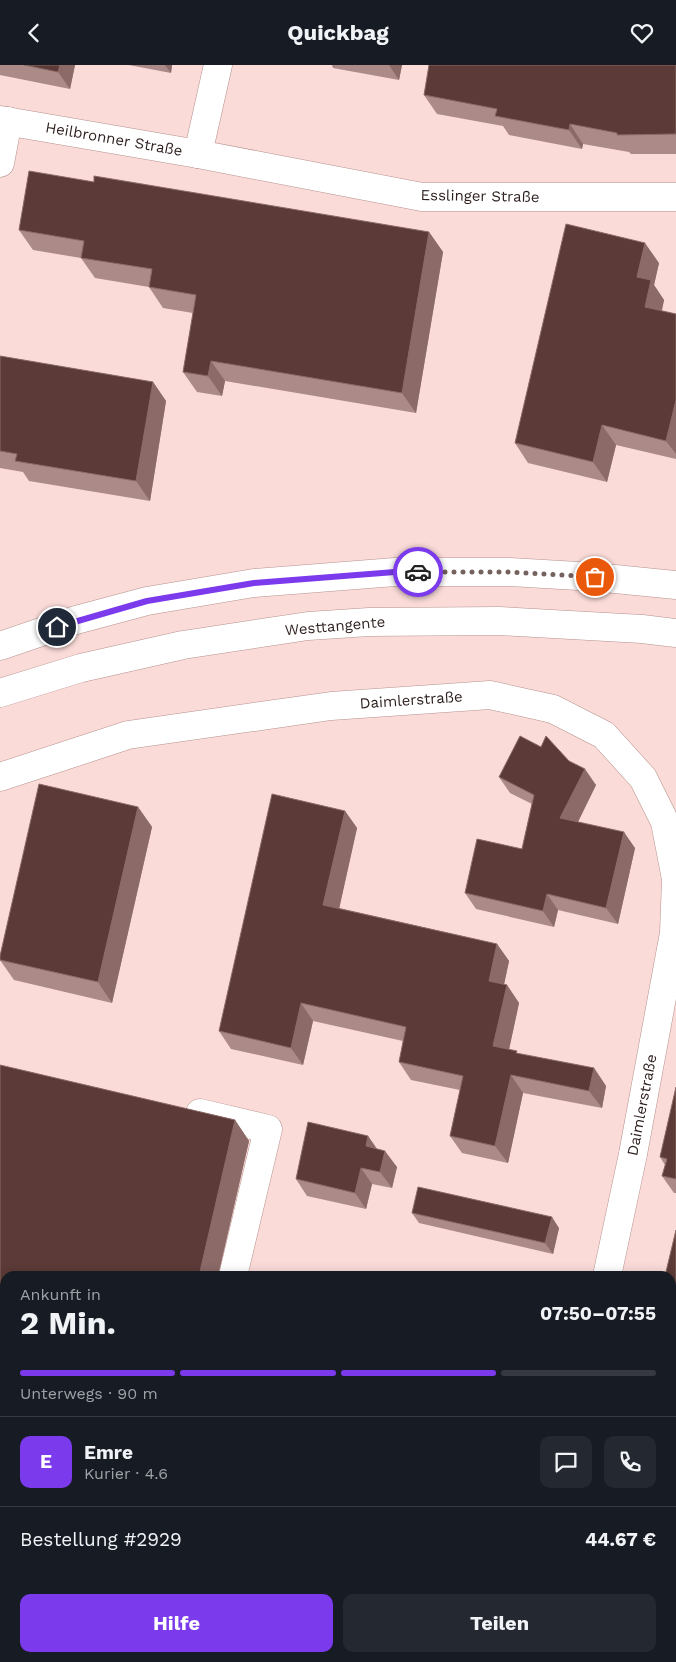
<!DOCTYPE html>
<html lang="de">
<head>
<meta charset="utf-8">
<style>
  :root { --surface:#171b24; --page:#242831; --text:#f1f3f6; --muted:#9ea1a6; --line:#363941; --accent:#7c3aed }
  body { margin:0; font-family:"Work Sans",sans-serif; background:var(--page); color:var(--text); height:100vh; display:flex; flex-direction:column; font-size:19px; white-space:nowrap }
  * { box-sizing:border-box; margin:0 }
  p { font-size:16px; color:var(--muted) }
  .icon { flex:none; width:28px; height:28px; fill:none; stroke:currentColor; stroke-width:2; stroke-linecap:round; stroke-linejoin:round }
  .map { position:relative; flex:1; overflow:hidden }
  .details { position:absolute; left:0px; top:1206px; width:676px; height:391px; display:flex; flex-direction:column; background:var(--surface); border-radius:15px 15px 0 0; box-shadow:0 2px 12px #0003 }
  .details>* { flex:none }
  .pin { position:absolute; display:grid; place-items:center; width:42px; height:42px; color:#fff; margin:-21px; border:2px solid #fff; border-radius:50%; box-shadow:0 1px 5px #0007 }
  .courier { position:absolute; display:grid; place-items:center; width:50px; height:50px; margin:-25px; border:4px solid #7c3aed; border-radius:50%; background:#fff; color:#222; box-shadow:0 1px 6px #0007 }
  .headline em { font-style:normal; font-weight:700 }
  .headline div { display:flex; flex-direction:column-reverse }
  .headline { display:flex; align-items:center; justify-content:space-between; height:85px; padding:0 20px }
  h1 { font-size:32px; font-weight:700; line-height:38px }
  .bar { display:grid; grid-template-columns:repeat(4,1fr); gap:8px 5px; align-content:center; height:60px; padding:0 20px }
  .bar i { height:6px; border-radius:4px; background:var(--line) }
  .bar .on { background:var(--accent) }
  .bar p { grid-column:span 4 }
  .line { display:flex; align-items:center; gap:12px; padding:0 20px; border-top:1px solid var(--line) }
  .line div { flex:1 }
  .round { display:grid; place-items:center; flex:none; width:52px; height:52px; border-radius:10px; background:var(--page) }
  .action { display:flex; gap:10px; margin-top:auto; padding:10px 20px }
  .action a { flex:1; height:58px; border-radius:10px; background:var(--accent); color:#fff; font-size:20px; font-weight:700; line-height:58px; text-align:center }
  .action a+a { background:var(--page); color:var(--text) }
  header { display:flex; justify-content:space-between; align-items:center; height:65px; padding:0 20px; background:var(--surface); font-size:22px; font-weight:700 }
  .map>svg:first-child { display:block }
</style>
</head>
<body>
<header><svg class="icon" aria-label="back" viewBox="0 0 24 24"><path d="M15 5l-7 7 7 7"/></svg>Quickbag<svg class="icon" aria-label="heart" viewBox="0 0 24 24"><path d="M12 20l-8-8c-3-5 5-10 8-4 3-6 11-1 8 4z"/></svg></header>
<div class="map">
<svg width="676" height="1597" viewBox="0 0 676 1597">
  <rect width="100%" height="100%" fill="#fadbd8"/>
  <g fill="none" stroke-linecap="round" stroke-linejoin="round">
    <defs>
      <g id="minor">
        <path d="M0,55L198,89L422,132H676"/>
        <path d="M198,89L218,0"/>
        <path d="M0,98L8,56"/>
        <path d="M0,712L128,670L331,641L490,630L553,644L604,670L643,713L665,757L676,814L674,868L633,1089L607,1211"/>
        <path d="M200,1048L268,1064L233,1211"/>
        <path d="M0,1269L5,1270"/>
        <path d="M0,1511L5,1512"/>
        <path d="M9,1592L29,1597"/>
        <path d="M131,1597L132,1592"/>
        <path d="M168,1597L169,1592"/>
        <path d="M524,1597L525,1592"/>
      </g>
      <g id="major">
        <path d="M0,581L76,555L147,536L254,518L395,507H510L595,512L676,520"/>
        <path d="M0,628L81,603L183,580L308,561L369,557L499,556L642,564L676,568"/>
      </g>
    </defs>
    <use href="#minor" stroke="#b5928e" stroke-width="29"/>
    <use href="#major" stroke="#b5928e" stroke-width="29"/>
    <path stroke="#8a7472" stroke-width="3" stroke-dasharray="2.5 4" stroke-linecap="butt" d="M0,1393L5,1394"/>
    <use href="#minor" stroke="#fff" stroke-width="28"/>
    <use href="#major" stroke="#fff" stroke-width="28"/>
  </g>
  <g fill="#ab8a88">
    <path d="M0,0H75L70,24L0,10Z"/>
    <path d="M129,0H172L171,8Z"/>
    <path d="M332,0H402L399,15L333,3Z"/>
    <path d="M676,0V89H631L629,87L583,79L582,84L509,70L503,61L437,49L424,30Z"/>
    <path d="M94,117L429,167L443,187L416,348L225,316L222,331L197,327L183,307L193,248L163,243L149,222L95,213L81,193L33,185L19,165Z"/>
    <path d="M659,198L654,220L664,235L662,246L676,249V394L616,380L607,417L528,398L515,378Z"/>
    <path d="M0,291L153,317L166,336L150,436L29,416L23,407L0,403Z"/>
    <path d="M569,696L596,720L578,757L635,783L618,859L558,845L554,862L476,844L465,828L522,784L532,739L510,728L499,712Z"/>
    <path d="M138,742L152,762L112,938L14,915L0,895Z"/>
    <path d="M345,746L357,763L339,843L497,879L509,896L504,919L507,920L519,938L509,984L518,989L594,1003L606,1021L602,1043L523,1028L508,1098L462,1088L450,1071L460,1025L411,1015L399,997L403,976L313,956L303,1000L231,984L219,966Z"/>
    <path d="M0,1000L235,1055L249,1076L218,1211H5V1248L0,1247Z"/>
    <path d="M676,1022V1128H674L662,1111L665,1100L660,1092Z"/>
    <path d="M368,1071L377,1084L397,1102L392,1123L372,1119L366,1144L307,1131L296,1114Z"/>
    <path d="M412,1148L559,1163L553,1189L419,1158Z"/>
    <path d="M283,1592H349L348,1597H303Z"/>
  </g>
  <g fill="#8b6a67">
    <path d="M60,0H75L70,24L58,7Z"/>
    <path d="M165,0H172L171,8Z"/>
    <path d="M389,0H402L399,15Z"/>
    <path d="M570,59L583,79L582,84L569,65Z"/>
    <path d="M429,167L443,187L416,348L402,328Z"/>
    <path d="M645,178L659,198L654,220L664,235L658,261L645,242L637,212Z"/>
    <path d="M211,296L225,316L222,331L208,311Z"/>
    <path d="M153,317L166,336L150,436L136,416Z"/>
    <path d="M676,335V389L666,376Z"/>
    <path d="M602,360L616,380L607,417L593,397Z"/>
    <path d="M585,704L596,720L572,769L560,753Z"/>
    <path d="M138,742L152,762L112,938L98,917Z"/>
    <path d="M345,746L357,763L336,858L323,840Z"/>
    <path d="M624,767L635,783L618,859L606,843Z"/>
    <path d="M547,829L558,845L554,862L543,846Z"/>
    <path d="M497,879L509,896L501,934L489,916Z"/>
    <path d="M507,920L519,938L506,999L493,981Z"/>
    <path d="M301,938L313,956L303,1000L291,983Z"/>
    <path d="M594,1003L606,1021L602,1043L589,1026Z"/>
    <path d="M511,1010L523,1028L508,1098L495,1081Z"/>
    <path d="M235,1055L249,1076L218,1211H199Z"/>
    <path d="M368,1071L379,1087L366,1081Z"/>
    <path d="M385,1086L397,1102L392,1123L380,1107Z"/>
    <path d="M361,1103L372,1119L366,1144L355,1128Z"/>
    <path d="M552,1152L559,1163L553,1189L545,1178Z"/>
    <path d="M336,1592H349L348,1597H339Z"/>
    <path d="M406,1592H425L424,1597H405Z"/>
  </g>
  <g fill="#5c3a37" stroke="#8b6a67">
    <path d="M24,0H60L58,7Z"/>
    <path d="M429,0H676V69L617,70V68L570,59L569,65L495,51L497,44L424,30Z"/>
    <path d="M29,106L94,117V111L429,167L402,328L211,296L208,311L183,307L196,230L149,222L152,204L81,193L84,176L19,165Z"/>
    <path d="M566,159L645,178L637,212L651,215L645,242L676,249V335L666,376L602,360L593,397L515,378Z"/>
    <path d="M0,291L153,317L136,416L15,396L17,389L0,386Z"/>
    <path d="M520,671L541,682L546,671L569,696L585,704L560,753L624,767L606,843L547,829L543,846L465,828L477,774L522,784L534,730L499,712Z"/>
    <path d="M39,719L138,742L98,917L0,895V891Z"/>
    <path d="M272,729L345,746L323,840L497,879L489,916L507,920L493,981L517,986L516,988L594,1003L589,1026L511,1010L495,1081L450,1071L463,1011L399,997L406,962L301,938L291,983L219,966Z"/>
    <path d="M0,1000L235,1055L199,1211H5V1231L0,1230Z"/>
    <path d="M676,1022V1114L662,1111L667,1094L660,1092Z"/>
    <path d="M308,1057L368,1071L366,1081L385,1086L380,1107L361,1103L355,1128L296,1114Z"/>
    <path d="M418,1122L552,1152L545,1178L412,1148Z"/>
    <path d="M676,1165V1597H594L595,1592H671V1211H665Z"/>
    <path d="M379,1592H406L405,1597H378Z"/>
  </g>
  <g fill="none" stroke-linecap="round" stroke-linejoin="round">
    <path stroke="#75615e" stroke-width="5" stroke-dasharray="0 9" d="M418,507H510L595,512"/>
    <path stroke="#7c3aed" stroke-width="6" d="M57,562L147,536L254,518L395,507H418"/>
  </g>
  <g text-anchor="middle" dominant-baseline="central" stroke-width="5" stroke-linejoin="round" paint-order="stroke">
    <g font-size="15" fill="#2d1f1d" stroke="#fff">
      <text transform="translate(114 74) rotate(10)">Heilbronner Straße</text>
      <text transform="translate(480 131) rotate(1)">Esslinger Straße</text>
      <text transform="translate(335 561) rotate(-5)">Westtangente</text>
      <text transform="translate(411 635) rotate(-4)">Daimlerstraße</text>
      <text transform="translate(642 1040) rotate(-79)">Daimlerstraße</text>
    </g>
  </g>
</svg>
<div class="pin" style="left:595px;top:512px;background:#ea580c"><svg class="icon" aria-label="bag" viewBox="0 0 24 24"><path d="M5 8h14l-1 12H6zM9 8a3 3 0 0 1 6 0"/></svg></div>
<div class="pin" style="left:57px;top:562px;background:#1f2937"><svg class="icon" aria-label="home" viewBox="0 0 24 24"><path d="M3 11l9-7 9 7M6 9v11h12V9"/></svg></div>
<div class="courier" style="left:418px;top:507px"><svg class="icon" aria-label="car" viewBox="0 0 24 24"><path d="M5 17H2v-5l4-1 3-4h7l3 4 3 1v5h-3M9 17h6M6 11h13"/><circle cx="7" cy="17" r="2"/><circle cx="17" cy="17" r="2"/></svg></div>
<section class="details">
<div class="headline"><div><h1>2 Min.</h1><p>Ankunft in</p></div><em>07:50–07:55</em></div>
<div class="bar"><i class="on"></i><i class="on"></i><i class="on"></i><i></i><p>Unterwegs · 90 m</p></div>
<div class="line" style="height:90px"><b class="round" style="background:var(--accent);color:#fff">E</b><div><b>Emre</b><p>Kurier · 4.6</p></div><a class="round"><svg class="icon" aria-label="chat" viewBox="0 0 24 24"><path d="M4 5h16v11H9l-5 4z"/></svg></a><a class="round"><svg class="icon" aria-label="phone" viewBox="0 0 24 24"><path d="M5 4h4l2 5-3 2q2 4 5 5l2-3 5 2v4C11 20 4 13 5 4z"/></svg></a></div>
<div class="line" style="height:65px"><div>Bestellung #2929</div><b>44.67 €</b></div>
<div class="action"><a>Hilfe</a><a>Teilen</a></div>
</section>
</div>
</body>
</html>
